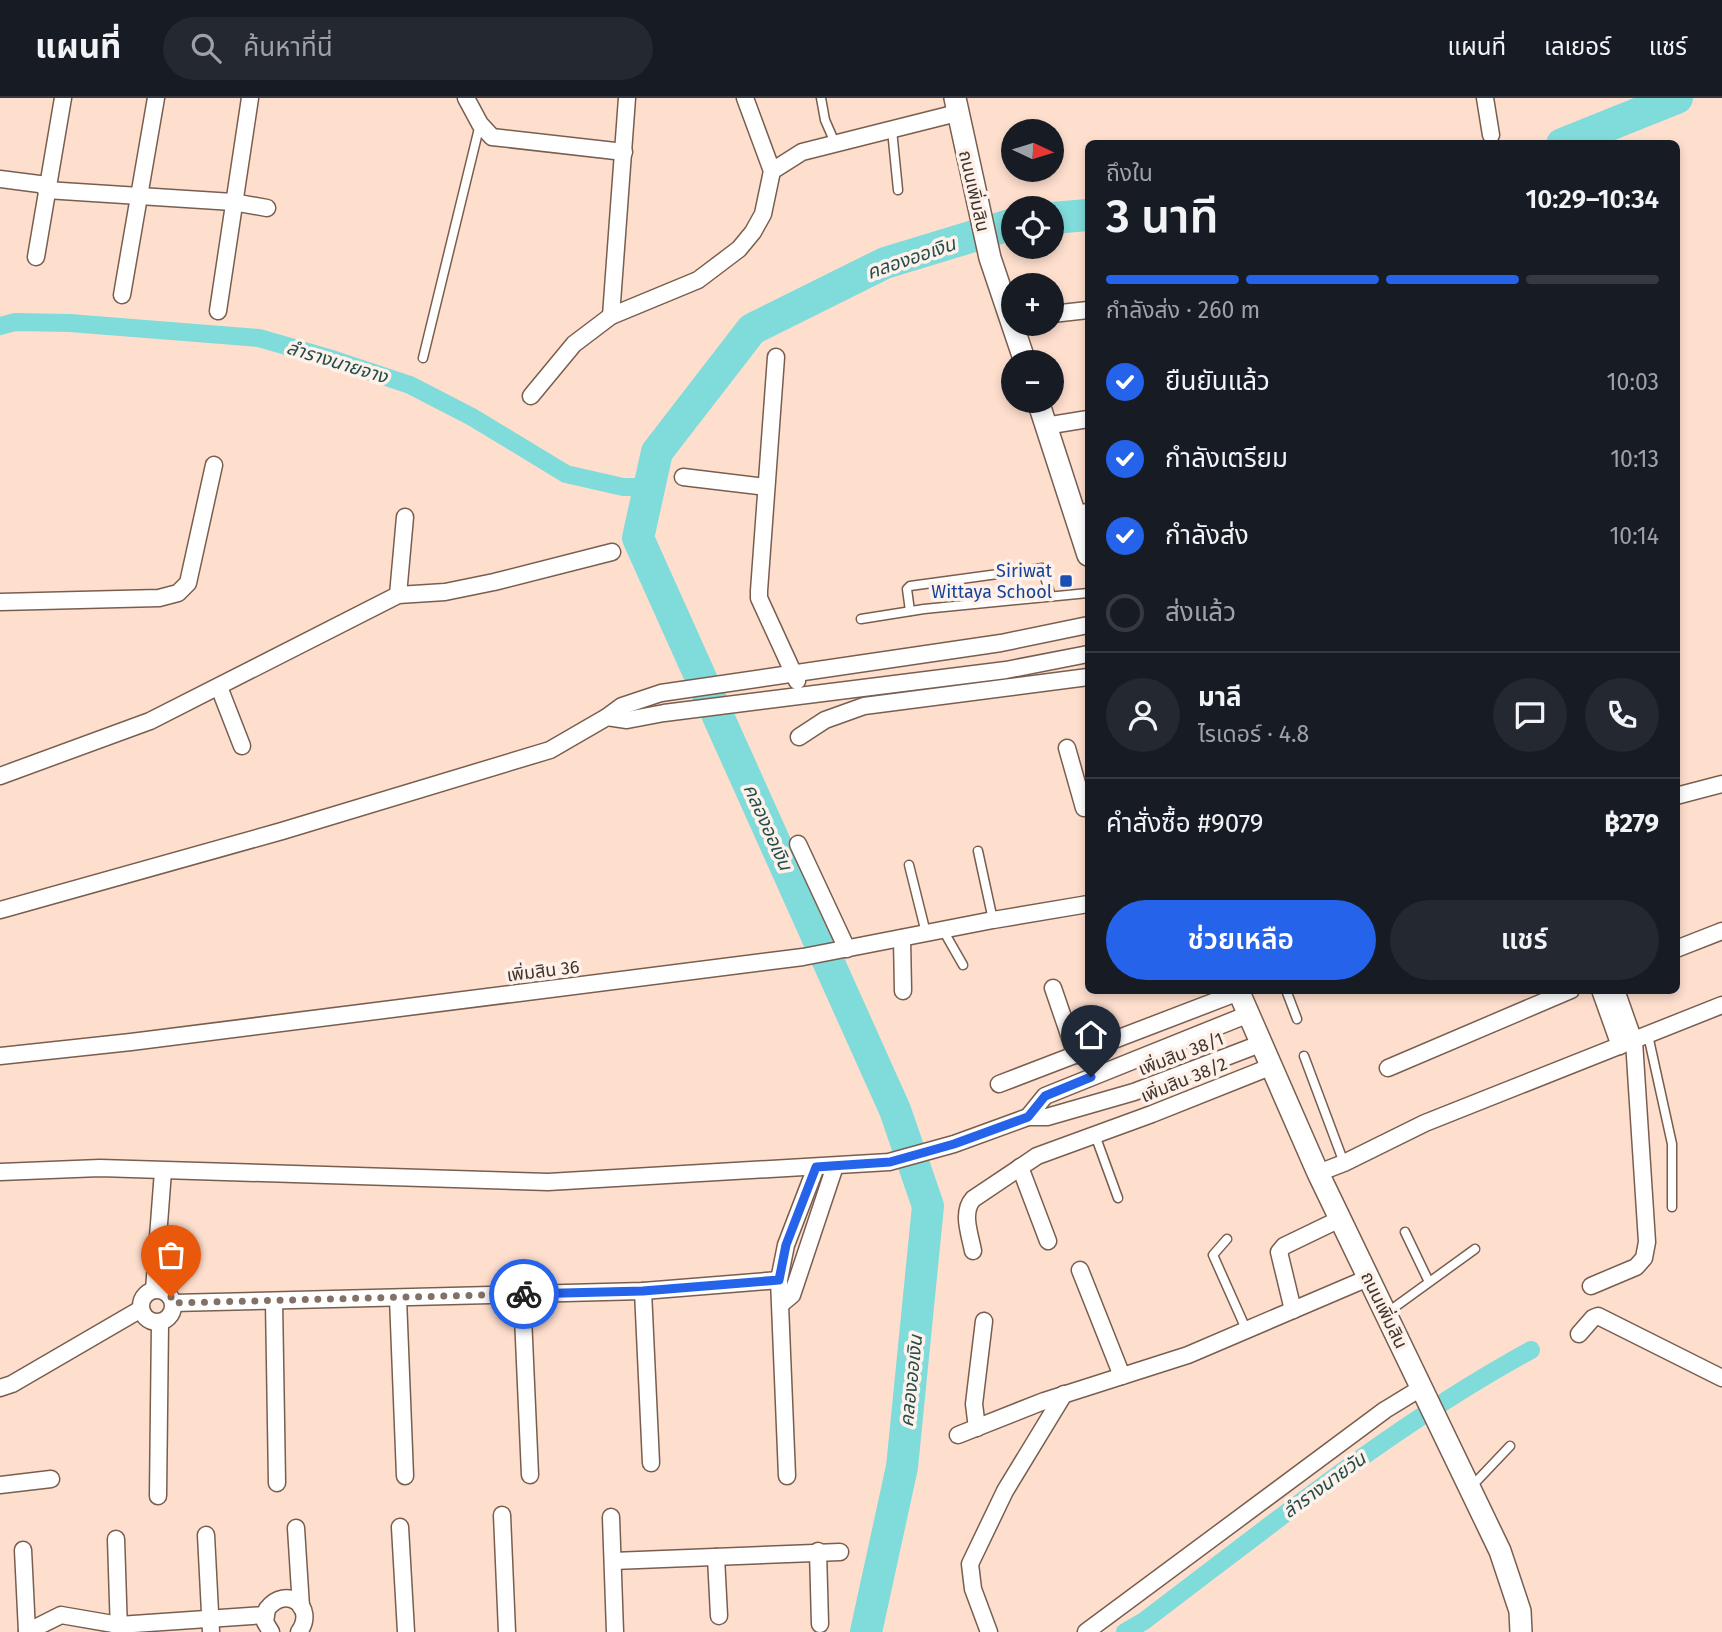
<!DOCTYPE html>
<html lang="th">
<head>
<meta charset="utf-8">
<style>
  :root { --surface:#171b24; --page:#242831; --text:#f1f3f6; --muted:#9ea1a6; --line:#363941; --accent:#2563eb }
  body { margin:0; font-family:"Fira Sans","Noto Sans Thai",sans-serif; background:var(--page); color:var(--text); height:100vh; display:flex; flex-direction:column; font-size:26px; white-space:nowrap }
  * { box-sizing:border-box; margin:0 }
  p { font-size:23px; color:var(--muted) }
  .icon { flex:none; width:38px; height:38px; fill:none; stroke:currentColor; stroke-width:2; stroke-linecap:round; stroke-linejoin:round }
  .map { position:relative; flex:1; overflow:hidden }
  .side { position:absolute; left:1085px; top:42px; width:595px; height:854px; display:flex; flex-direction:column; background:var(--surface); border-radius:10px; box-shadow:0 4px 10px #0003 }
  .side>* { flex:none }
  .needle { width:46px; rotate:94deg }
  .controls { position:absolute; left:1001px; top:21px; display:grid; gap:14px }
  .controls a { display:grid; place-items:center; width:63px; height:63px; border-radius:50%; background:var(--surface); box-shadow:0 4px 10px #0003; font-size:35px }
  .pin { position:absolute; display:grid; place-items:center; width:60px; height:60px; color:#fff; margin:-72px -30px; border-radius:50% 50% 50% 0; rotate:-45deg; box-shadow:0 0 7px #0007 }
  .pin .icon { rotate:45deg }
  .courier { position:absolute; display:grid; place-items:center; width:70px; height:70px; margin:-35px; border:5px solid #2563eb; border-radius:50%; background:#fff; color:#222; box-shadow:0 2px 9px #0007 }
  .summary em { font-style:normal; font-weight:600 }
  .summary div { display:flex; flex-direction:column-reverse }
  .summary { display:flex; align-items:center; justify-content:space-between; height:119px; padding:0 21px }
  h1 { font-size:46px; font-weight:600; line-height:52px }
  .bar { display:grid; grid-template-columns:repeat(4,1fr); gap:10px 7px; align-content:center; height:84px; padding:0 21px }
  .bar i { height:9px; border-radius:5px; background:var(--line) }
  .bar .active { background:var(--accent) }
  .bar p { grid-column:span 4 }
  .line { display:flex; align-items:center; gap:18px; padding:0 21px; border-top:2px solid var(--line) }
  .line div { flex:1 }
  .round { display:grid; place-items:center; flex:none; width:74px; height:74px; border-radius:37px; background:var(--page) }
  ol { padding:0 21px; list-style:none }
  li { display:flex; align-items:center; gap:21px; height:77px }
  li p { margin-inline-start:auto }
  li .icon { padding:7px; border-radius:50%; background:var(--accent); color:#fff; stroke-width:4 }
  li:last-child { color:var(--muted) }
  li i { width:38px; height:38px; border:4px solid var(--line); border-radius:50% }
  .button { display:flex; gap:14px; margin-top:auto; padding:14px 21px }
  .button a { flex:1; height:80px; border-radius:42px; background:var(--accent); color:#fff; font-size:28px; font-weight:600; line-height:80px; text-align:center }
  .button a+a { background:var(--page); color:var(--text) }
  header { display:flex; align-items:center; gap:42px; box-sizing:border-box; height:98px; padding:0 35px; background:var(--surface); border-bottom:2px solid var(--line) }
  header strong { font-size:33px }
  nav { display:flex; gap:38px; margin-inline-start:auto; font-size:24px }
  .search { width:490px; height:63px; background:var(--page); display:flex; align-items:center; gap:18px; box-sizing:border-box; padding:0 24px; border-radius:38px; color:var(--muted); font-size:26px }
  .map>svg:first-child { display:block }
</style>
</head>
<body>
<header>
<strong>แผนที่</strong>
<div class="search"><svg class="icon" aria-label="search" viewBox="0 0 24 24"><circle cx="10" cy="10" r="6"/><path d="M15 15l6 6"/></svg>ค้นหาที่นี่</div>
<nav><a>แผนที่</a><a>เลเยอร์</a><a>แชร์</a></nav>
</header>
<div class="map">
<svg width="1722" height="1534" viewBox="0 0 1722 1534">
  <rect width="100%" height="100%" fill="#fedfce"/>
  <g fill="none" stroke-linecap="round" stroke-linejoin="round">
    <g stroke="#80dbdb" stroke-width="18">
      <path d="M0,228L15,224L70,225L259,240L335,262L410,287L472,319L566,376L623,389H649"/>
      <path d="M1125,1534L1144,1523C1270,1428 1392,1328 1531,1252"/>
    </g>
    <g stroke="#80dbdb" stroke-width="32">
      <path d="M1562,46L1677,0"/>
      <path d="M1052,120L1088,117"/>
      <path d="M866,1534L902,1369L928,1108L895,1012L638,440L657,354L752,231L885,165L1013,126"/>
    </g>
    <defs>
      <g id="lane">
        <path d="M821,0L825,22L835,45"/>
        <path d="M892,32L898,92"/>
        <path d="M423,260L480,26"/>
        <path d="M1074,412L1088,410"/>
        <path d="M910,513L907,491L910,488L1042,470L1051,498"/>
        <path d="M861,521L924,511L1088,495"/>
        <path d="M978,753L993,822"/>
        <path d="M909,767L926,835"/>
        <path d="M943,832L963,867"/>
        <path d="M1286,892L1297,921"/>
        <path d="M1648,937L1672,1046V1109"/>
        <path d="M1304,958L1344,1065"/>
        <path d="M1095,1037L1118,1100"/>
        <path d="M1405,1134L1429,1184"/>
        <path d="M1227,1141L1213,1157L1246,1231"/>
        <path d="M1388,1214L1475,1151"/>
        <path d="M1471,1389L1510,1348"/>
      </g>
      <g id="street">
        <path d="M466,0L480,26L492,39L624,54"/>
        <path d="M745,0L772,73"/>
        <path d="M1485,0L1491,37"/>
        <path d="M0,81L47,87"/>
        <path d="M46,92L233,104L267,110"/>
        <path d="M36,159L63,0"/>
        <path d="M122,197L156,0"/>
        <path d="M218,213L250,0"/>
        <path d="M1052,216L1088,212"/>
        <path d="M611,218L627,0"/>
        <path d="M776,259L759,493V500L797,583"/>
        <path d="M531,298L574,246L611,218L698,182L739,151L753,134L763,116L772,73L802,54L957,15"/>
        <path d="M1045,328L1088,321"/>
        <path d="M683,379L766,389"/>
        <path d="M398,497L405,419"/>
        <path d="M0,504L159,500L178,495L188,485L214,367"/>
        <path d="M219,589L242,648"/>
        <path d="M607,619L627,622L664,615L1006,572L1088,556"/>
        <path d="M799,639L825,622L864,608L1088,579"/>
        <path d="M1067,650L1084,710"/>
        <path d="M0,678L150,623L398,497L445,494L494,484L612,454"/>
        <path d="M1676,698L1722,686"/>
        <path d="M798,746L847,851"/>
        <path d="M0,812L282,733L550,652L607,619L622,608L661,595L1001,545L1088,527"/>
        <path d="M902,840L903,893"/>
        <path d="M1676,851L1722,833"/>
        <path d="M1053,890L1076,957"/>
        <path d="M1600,892L1620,948"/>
        <path d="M0,958L131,944L803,859L993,822L1088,806"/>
        <path d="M1388,970L1571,892"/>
        <path d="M999,986L1239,894"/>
        <path d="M1028,1019L1045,998L1249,916"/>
        <path d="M1020,1069L1048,1143"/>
        <path d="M0,1074L100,1070L548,1084L889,1064L954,1046L1028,1019H1047L1134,994L1260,946"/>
        <path d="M1318,1075L1344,1065L1425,1025L1722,907"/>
        <path d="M973,1153C970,1136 961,1115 973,1101L1037,1058L1152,1016L1270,969"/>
        <path d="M1080,1172L1122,1278"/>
        <path d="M1591,1188L1636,1169L1644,1160L1647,1144L1634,943L1616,892"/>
        <circle cx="157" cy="1208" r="16"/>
        <path d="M154,1192L163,1073"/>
        <path d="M643,1193L651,1365"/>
        <path d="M522,1196L530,1377"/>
        <path d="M398,1200L405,1378"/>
        <path d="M274,1203L277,1385"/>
        <path d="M173,1205L643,1193L779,1182"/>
        <path d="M781,1206L792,1197L835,1068"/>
        <path d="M1293,1212L1279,1154L1284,1148L1340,1121"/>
        <path d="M1579,1236L1593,1220L1598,1218L1722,1280"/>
        <path d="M0,1290L12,1286L141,1211"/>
        <path d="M977,1330L974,1306L984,1223"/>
        <path d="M958,1337L1044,1303L1188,1257L1368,1180"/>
        <path d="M787,1378L779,1182L786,1147L816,1069"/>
        <path d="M0,1387L51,1381"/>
        <path d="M158,1398L160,1225"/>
        <path d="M502,1417L507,1534"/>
        <path d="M611,1419L615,1534"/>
        <path d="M400,1429L406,1534"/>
        <path d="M296,1430L301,1509"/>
        <path d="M206,1437L211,1534"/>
        <path d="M116,1441L119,1534"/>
        <path d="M23,1452L27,1534"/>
        <path d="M818,1453L820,1526"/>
        <path d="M716,1459L719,1518"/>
        <path d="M613,1463L840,1454"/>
        <path d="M27,1534L61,1517L119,1527L265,1517"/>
        <path d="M271,1534L265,1524L267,1511C286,1486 317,1509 299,1534"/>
        <path d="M989,1534L973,1491L970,1466L1005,1393L1064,1296"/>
        <path d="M1086,1534L1385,1312L1421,1290"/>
      </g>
      <g id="secondary">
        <path d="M955,0L990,160L1025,264"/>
        <path d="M1038,303L1088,457"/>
        <path d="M1238,892L1318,1075L1500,1453L1520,1513L1521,1534"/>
      </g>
    </defs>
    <use href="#lane" stroke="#785e4f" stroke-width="11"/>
    <use href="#street" stroke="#785e4f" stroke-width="19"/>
    <use href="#secondary" stroke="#785e4f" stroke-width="24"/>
    <use href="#lane" stroke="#fff" stroke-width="8"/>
    <use href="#street" stroke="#fff" stroke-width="16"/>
    <use href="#secondary" stroke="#fff" stroke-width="21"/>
  </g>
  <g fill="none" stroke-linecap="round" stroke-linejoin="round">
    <path stroke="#837066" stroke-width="7" stroke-dasharray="0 12.6" d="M171,1199L173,1205L524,1196"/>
    <path stroke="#2563eb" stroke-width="9" d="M524,1196L643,1193L779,1182L786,1147L816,1069L890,1064L954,1046L1028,1019L1045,998L1091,979"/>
  </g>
  <rect fill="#1a4fb4" stroke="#fdf1ea" stroke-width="2.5" x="1059" y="476" width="14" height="14" rx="3.5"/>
  <g text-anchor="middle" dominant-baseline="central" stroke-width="7" stroke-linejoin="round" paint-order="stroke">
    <g font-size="18" fill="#41352e" stroke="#fdf1ea">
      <text transform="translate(974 93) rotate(77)">ถนนเพิ่มสิน</text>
      <text transform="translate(543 873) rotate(-7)">เพิ่มสิน 36</text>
      <text transform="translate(1181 956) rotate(-21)">เพิ่มสิน 38/1</text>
      <text transform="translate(1184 982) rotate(-22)">เพิ่มสิน 38/2</text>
      <text transform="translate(1384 1212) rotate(64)">ถนนเพิ่มสิน</text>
    </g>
    <g font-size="18" fill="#164399" stroke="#fdf1ea" text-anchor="end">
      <text x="1052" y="473">Siriwat<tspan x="1052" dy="21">Wittaya School</tspan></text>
    </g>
    <g font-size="19" font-style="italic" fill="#244e4e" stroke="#fdf1ea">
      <text transform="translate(911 160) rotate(-19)">คลองออเงิน</text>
      <text transform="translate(337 264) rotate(17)">ลำรางนายจาง</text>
      <text transform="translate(768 729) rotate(66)">คลองออเงิน</text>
      <text transform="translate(911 1283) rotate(-84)">คลองออเงิน</text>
      <text transform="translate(1324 1387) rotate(-36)">ลำรางนายวัน</text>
    </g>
  </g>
</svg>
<div class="controls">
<a><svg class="needle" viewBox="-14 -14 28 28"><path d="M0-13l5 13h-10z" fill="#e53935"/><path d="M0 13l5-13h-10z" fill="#9ea1a6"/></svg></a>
<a><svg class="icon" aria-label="locate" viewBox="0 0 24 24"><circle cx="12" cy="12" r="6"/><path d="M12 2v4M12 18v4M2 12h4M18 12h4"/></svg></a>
<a>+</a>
<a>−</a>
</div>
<div class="pin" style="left:171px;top:1199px;background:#ea580c"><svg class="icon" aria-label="bag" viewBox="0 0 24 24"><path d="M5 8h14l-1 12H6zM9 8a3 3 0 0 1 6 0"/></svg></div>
<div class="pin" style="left:1091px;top:979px;background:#1f2937"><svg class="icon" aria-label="home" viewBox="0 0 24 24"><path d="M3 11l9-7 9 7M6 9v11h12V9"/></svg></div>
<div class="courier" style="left:524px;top:1196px"><svg class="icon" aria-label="bike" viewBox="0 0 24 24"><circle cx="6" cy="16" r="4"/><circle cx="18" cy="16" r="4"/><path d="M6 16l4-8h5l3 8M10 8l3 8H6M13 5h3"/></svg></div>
<section class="side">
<div class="summary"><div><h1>3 นาที</h1><p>ถึงใน</p></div><em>10:29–10:34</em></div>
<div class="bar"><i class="active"></i><i class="active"></i><i class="active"></i><i></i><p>กำลังส่ง · 260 m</p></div>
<ol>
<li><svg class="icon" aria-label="check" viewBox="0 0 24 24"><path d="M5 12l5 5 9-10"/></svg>ยืนยันแล้ว<p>10:03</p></li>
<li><svg class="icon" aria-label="check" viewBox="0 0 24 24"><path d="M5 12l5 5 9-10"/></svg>กำลังเตรียม<p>10:13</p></li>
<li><svg class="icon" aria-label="check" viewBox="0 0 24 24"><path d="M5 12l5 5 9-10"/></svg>กำลังส่ง<p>10:14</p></li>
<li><i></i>ส่งแล้ว</li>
</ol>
<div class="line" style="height:126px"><a class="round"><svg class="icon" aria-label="person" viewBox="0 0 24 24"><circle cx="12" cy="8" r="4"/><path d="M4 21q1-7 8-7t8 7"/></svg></a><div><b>มาลี</b><p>ไรเดอร์ · 4.8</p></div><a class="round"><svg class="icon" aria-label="chat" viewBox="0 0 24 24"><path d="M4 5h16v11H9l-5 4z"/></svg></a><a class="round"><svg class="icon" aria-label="phone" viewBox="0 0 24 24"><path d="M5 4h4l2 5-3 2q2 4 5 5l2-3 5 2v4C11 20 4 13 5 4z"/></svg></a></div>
<div class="line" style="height:91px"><div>คำสั่งซื้อ #9079</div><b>฿279</b></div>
<div class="button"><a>ช่วยเหลือ</a><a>แชร์</a></div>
</section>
</div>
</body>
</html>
